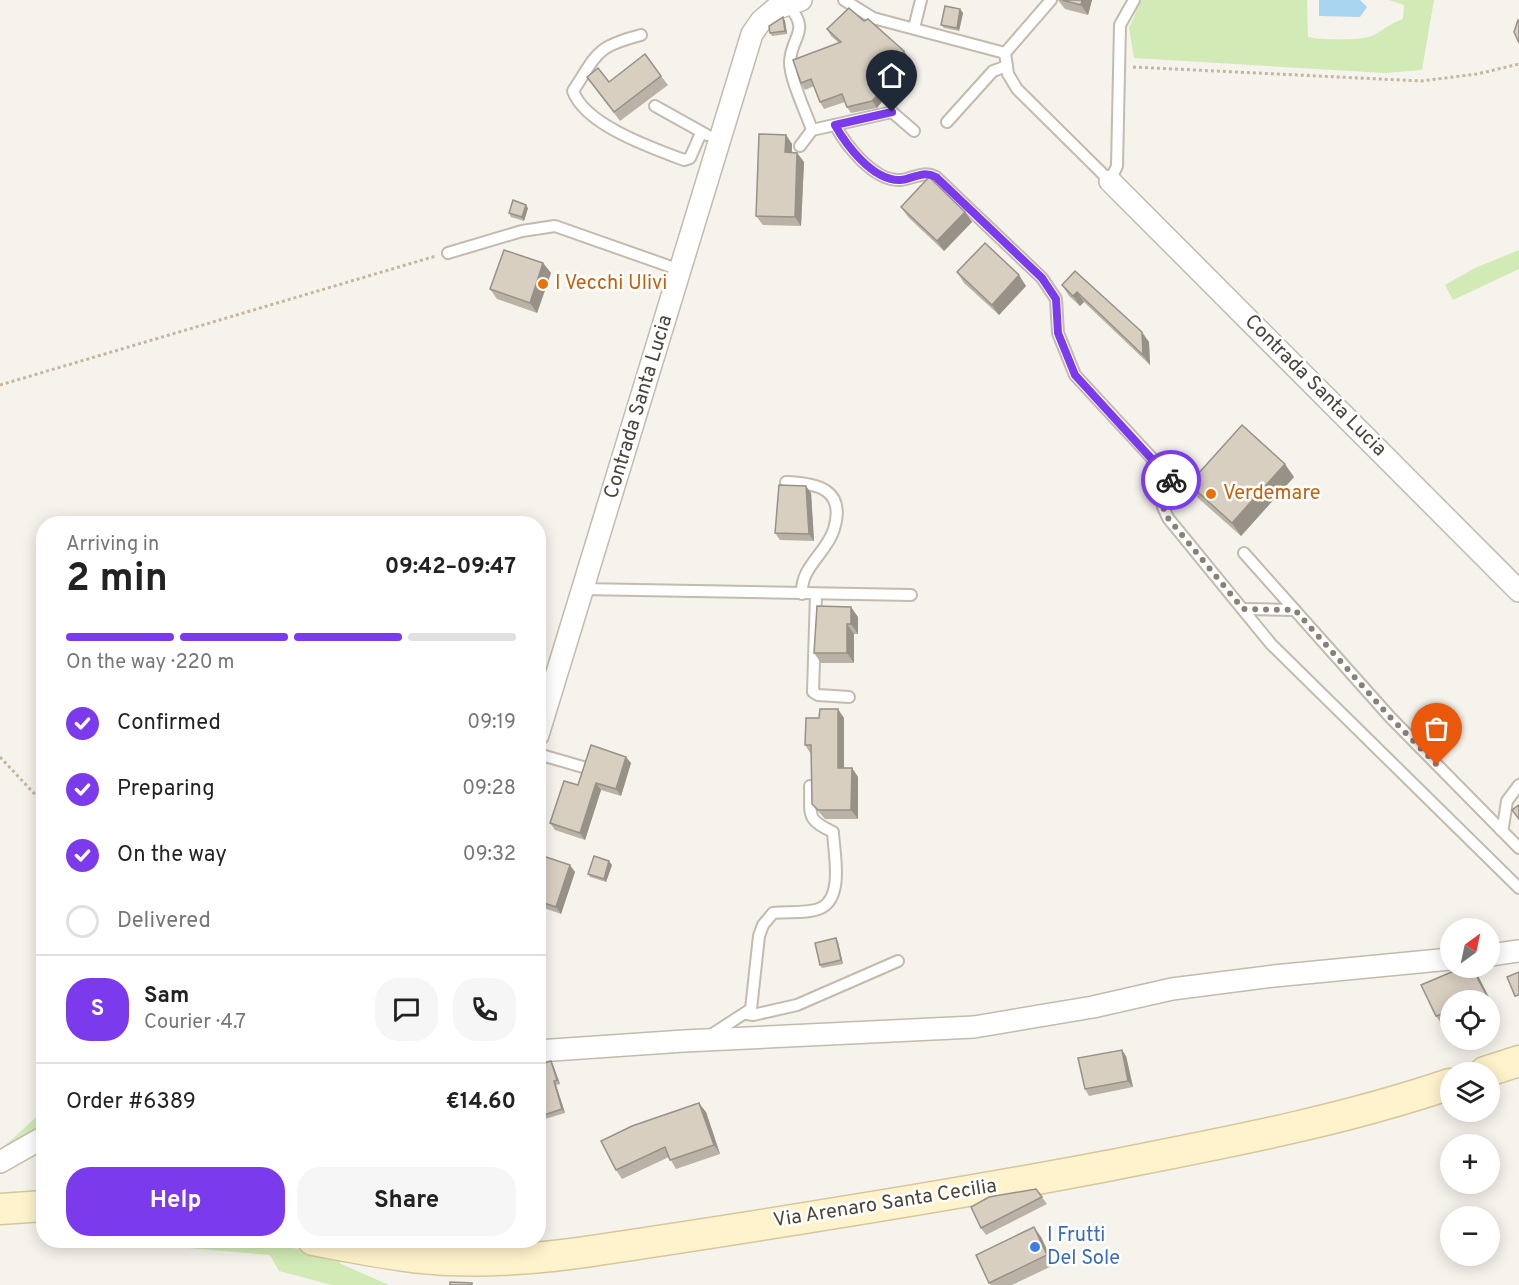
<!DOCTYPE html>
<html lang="en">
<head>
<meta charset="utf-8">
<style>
  :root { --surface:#fff; --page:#f6f6f6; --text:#222; --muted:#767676; --line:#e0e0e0; --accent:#7c3aed }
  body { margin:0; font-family:Overpass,sans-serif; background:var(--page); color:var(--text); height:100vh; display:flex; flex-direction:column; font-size:22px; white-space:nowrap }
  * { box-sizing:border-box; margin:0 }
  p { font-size:20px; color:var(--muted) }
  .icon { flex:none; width:33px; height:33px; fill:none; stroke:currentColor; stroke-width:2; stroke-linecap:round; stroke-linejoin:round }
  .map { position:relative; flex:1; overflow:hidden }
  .details { position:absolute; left:36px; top:516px; width:510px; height:732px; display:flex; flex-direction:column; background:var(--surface); border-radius:24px; box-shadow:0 3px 15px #0003 }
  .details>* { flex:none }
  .needle { width:39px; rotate:33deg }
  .tools { position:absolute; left:1440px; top:918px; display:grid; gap:12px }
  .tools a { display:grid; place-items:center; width:60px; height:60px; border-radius:50%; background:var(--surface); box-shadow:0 3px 15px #0003; font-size:30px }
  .pin { position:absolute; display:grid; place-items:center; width:51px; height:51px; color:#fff; margin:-62px -26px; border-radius:50% 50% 50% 0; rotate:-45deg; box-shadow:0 0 6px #0007 }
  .pin .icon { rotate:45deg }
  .courier { position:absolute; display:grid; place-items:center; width:60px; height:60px; margin:-30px; border:4px solid #7c3aed; border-radius:50%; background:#fff; color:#222; box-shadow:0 2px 8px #0007 }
  .summary em { font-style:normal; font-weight:700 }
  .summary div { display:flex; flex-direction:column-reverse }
  .summary { display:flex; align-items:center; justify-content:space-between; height:102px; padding:0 30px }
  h1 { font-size:39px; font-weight:700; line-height:45px }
  .bar { display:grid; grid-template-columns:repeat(4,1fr); gap:9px 6px; align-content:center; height:72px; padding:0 30px }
  .bar i { height:8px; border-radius:4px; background:var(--line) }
  .bar .current { background:var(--accent) }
  .bar p { grid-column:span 4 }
  .line { display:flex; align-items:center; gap:15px; padding:0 30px; border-top:2px solid var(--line) }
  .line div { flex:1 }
  .round { display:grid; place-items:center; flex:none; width:63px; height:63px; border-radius:24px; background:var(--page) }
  ol { padding:0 30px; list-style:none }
  li { display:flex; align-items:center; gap:18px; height:66px }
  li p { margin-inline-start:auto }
  li .icon { padding:6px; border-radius:50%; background:var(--accent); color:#fff; stroke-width:4 }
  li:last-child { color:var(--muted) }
  li i { width:33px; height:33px; border:3px solid var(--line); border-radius:50% }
  .action { display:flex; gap:12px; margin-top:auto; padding:12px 30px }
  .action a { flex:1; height:69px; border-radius:24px; background:var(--accent); color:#fff; font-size:24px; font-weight:700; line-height:69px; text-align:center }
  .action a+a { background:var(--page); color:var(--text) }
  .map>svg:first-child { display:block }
</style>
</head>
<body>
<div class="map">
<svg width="1519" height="1285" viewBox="0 0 1519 1285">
  <rect width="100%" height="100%" fill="#f6f3ec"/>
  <g fill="#d2eab5">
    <path d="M1141,0H1307L1308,37C1320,40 1364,41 1374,35C1385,29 1391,23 1403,19L1404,5L1389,0H1434L1422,70L1384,73L1134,58L1129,28Z"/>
    <path d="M1519,250V269L1453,300L1445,285L1475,268Z"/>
    <path d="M43,1111V1125L0,1150Z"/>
    <path d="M125,1241H250L348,1257L339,1263L389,1285H332L279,1271L270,1255L141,1244Z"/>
  </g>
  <path fill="#a9d4f2" d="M1319,0H1360L1367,7L1360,17L1319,16Z"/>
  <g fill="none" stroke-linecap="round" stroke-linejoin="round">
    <defs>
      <g id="lane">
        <path d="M844,0L873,18L1005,53L1051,0"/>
        <path d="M789,6C811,32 791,36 790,62C790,80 806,112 812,130"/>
        <path d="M914,28L921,0"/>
        <path d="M641,35C595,47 598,53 573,91C585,125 652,148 684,160L690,158L701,133"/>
        <path d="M1005,53L1008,74L1017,89L1110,181L1117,166L1120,25L1134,0"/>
        <path d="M655,106L707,135"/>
        <path d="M947,122L993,71L1007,66"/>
        <path d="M835,125C846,145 873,181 900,180C914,179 922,170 936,177L1042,278L1056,299L1058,333L1075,375L1173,481L1174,489L1163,507L1168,518L1271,644L1519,888"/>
        <path d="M800,146L812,130L892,112L914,131"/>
        <path d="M448,253L522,231L555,226L680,270"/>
        <path d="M786,482C817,483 846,489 834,529C827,553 800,567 802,594"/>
        <path d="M1244,553L1390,717L1519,848"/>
        <path d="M582,589L911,595"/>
        <path d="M816,594L813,692L818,695L849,697"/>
        <path d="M1243,609L1295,610"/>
        <path d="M538,754L583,767"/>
        <path d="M1501,830L1503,827L1507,801L1519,785"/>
        <path d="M747,1014L753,1015L797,1005L898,961"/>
        <path d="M713,1039L714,1033L751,1009L759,936L763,925L773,913C787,911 808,914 821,908C844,897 834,853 833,832C805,819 811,815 810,786"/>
      </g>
      <g id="street">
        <path d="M1110,181L1519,591"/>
        <path d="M538,735L752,34L761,21L775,9L801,0"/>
        <path d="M1490,955L1519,951"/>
        <path d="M538,1051L684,1041L974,1027L1093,1007L1172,989L1274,976L1450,959"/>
        <path d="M0,1162L44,1137"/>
      </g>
      <g id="secondary">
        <path d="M1485,1072L1519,1061"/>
        <path d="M0,1209L44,1206"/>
        <path d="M313,1240C346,1246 380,1253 413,1257C471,1264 528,1260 585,1252C759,1226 934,1199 1107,1166C1223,1143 1338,1122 1450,1084"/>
      </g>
    </defs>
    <use href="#lane" stroke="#c2bbae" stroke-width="14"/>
    <use href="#street" stroke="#c2bbae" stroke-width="24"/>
    <use href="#secondary" stroke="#d6c79b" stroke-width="33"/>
    <g stroke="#c4b79f" stroke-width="3" stroke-dasharray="3 3" stroke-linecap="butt">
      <path d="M1133,67L1421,81L1477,74L1519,64"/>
      <path d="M0,385L436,256"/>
      <path d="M0,757L44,804"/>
    </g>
    <use href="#lane" stroke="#fff" stroke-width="10"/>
    <use href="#street" stroke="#fff" stroke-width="21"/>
    <use href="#secondary" stroke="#fff3cd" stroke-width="30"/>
  </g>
  <g fill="#bab2a6">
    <path d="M1058,0H1092L1088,15L1065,9Z"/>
    <path d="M960,9L963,13L959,31L944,28L941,25Z"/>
    <path d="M783,17L785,21L787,34L772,36L770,33Z"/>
    <path d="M864,21L904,51L909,58L883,87L888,94L877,108L851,113L847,107L845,102L824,109L820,102L814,86L805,90L801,83L839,43L831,36L827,29Z"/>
    <path d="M661,76L668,85L620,121L587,77L609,82Z"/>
    <path d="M786,135L792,144V153H797L804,162L801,226L763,225L756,216Z"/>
    <path d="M901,207L965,212L972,222L944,251L908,217Z"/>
    <path d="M528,208L524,221L511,217L509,213Z"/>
    <path d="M543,263L551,273L537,313L497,299L490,289Z"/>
    <path d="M1075,271L1149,342L1150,365L1084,302L1080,306L1069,296L1062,285Z"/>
    <path d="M957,272L1026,286L999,315L964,283Z"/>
    <path d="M1294,477L1241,536L1198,498L1189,484Z"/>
    <path d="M811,493L814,541L780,540L775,533Z"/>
    <path d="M817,606L858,617V634H854V663H821L814,653Z"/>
    <path d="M844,718V768H852L858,777V819H825L812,804L811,754L805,745Z"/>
    <path d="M631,763L621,796L601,790L585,840L555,830L550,823L578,785Z"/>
    <path d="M538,859L575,872L561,914L538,906Z"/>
    <path d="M612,865L606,882L590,877L588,874Z"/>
    <path d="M838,942L843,964L822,968L820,965Z"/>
    <path d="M1461,968H1473L1477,974L1495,1009L1490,1011V1000H1450V1024L1443,1026L1436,1016Z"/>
    <path d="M1126,1056L1133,1087L1089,1096L1085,1089Z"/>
    <path d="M538,1065H553L560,1084L556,1085L565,1113L538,1121Z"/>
    <path d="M706,1112L720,1154L676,1169L669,1157L622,1179L616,1170Z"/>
    <path d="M1036,1189L1047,1204L986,1235L981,1228Z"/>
    <path d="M1041,1237L1054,1265L1012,1285H991L989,1283Z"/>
  </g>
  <g fill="#979187">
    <path d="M1082,0H1092L1088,15L1081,5Z"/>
    <path d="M960,9L963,13L959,31L957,28Z"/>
    <path d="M783,17L785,21L787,34L785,31Z"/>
    <path d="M904,51L909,58L882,88L878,81Z"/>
    <path d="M884,88L888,94L877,108L872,101Z"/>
    <path d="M786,135L792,144L791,162L785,152Z"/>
    <path d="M797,153L804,162L801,226L795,217Z"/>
    <path d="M526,205L528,208L524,221L522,217Z"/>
    <path d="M965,212L972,222L944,251L937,241Z"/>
    <path d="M543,263L551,273L537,313L530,303Z"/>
    <path d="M1019,275L1026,286L999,315L992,305Z"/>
    <path d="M1077,292L1084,302L1080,306L1073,296Z"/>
    <path d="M1142,332L1149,342L1150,365L1143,355Z"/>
    <path d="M1285,464L1294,477L1241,536L1232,523Z"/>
    <path d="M806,486L811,493L814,541L809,534Z"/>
    <path d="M851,607L858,617V634L851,624Z"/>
    <path d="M847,624L854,634V663L847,653Z"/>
    <path d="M838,709L844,718V777L838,768Z"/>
    <path d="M626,757L631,763L621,796L616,789Z"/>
    <path d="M852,768L858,777V819L851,810Z"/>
    <path d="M596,783L601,790L585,840L580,833Z"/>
    <path d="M609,861L612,865L606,882L604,879Z"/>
    <path d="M570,865L575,872L561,914L556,907Z"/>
    <path d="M836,938L838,942L843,964L841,960Z"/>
    <path d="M1472,968L1477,974L1495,1009L1488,998Z"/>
    <path d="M1122,1050L1126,1056L1133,1087L1128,1081Z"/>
    <path d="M551,1061L553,1065L560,1084L557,1080Z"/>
    <path d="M554,1081L556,1085L565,1113L562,1109Z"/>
    <path d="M699,1103L706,1112L720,1154L714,1145Z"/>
    <path d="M1034,1227L1041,1237L1054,1265L1047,1255Z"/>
  </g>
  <g fill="#d8cfc1" stroke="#979187" stroke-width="1.5">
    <path d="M1062,0H1082L1081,5Z"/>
    <path d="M945,6L960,9L957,28L941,25Z"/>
    <path d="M849,8L864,21L868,19L904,51L878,81L884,88L872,101L847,107L842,94L820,102L811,79L801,83L793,60L841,42L827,29Z"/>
    <path d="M783,17L785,31L770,33L769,26Z"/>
    <path d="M1518,20H1519V43L1514,32Z"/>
    <path d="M645,54L661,76L614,112L587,77L598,68L609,82Z"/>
    <path d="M759,134L786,135L785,152L797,153L795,217L756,216Z"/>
    <path d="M929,177L965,212L937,241L901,207Z"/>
    <path d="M513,200L526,205L522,217L509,213Z"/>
    <path d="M985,243L1019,275L992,305L957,272Z"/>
    <path d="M504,250L543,263L530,303L490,289Z"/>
    <path d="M1075,271L1142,332L1143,355L1077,292L1073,296L1062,285Z"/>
    <path d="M1242,425L1285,464L1232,523L1189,484Z"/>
    <path d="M779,485L806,486L809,534L775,533Z"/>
    <path d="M817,606L851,607V624H847V653H814Z"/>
    <path d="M820,709H838V768H852L851,810H818L812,804L811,745H805L806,718H819Z"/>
    <path d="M591,745L626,757L616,789L596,783L580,833L550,823L564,781L578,785Z"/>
    <path d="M1519,805V819L1512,810Z"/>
    <path d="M540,855L570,865L556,907L538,901V859Z"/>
    <path d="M594,856L609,861L604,879L588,874Z"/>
    <path d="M836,938L841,960L820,965L815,943Z"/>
    <path d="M1461,968H1472L1488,998L1484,1000H1450V1011L1436,1016L1421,985Z"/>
    <path d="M1519,972V995L1515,996L1507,977Z"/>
    <path d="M1122,1050L1128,1081L1085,1089L1078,1058Z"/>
    <path d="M551,1061L557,1080L554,1081L562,1109L538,1117V1065Z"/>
    <path d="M699,1103L714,1145L670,1160L665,1147L616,1170L601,1141L632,1126Z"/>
    <path d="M1036,1189L1042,1197L981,1228L971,1207L989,1197Z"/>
    <path d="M1034,1227L1047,1255L989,1283L976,1255Z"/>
    <path d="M450,1282L472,1283V1285H450Z"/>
  </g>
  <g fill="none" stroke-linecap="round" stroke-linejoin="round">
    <path stroke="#878178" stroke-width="6" stroke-dasharray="0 10.8" d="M1171,480L1174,489L1163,507L1168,518L1243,609L1295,610L1390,717L1437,765"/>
    <path stroke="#7c3aed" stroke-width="8" d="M892,112L835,125C846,145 873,181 900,180C913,179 922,170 936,177L1042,278L1056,299L1058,333L1075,375L1171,480"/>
  </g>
  <g fill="#e8710a" stroke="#fff" stroke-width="2">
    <circle cx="543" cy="284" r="6"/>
    <circle cx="1211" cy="494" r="6"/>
  </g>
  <circle fill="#3f7fe0" stroke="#fff" stroke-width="2" cx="1035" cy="1247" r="6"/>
  <g text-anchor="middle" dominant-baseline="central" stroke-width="5" stroke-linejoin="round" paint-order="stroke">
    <g font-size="20" fill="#c56008" stroke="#fff" text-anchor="start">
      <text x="555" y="284">I Vecchi Ulivi</text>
      <text x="1223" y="494">Verdemare</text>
    </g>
    <g font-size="20" fill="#4b4439" stroke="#fff">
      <text transform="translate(1315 386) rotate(45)">Contrada Santa Lucia</text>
      <text transform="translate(639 407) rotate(-73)">Contrada Santa Lucia</text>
      <text transform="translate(885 1204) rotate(-9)">Via Arenaro Santa Cecilia</text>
    </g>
    <g font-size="20" fill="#366cbe" stroke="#fff" text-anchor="start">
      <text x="1047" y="1236">I Frutti<tspan x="1047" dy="23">Del Sole</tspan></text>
    </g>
  </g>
</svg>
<div class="tools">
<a><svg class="needle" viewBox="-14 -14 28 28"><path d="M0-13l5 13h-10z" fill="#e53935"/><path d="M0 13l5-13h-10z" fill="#767676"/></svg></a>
<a><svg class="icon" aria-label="locate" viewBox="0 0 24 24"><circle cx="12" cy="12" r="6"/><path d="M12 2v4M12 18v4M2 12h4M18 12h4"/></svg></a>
<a><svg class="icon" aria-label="layers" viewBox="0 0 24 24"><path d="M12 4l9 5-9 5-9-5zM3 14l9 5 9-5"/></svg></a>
<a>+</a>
<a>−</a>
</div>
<div class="pin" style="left:1437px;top:765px;background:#ea580c"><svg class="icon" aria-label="bag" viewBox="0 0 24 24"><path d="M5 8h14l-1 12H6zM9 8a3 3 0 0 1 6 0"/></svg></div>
<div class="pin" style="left:892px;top:112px;background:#1f2937"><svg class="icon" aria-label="home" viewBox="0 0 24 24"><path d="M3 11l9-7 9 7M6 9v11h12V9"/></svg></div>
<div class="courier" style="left:1171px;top:480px"><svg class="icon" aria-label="bike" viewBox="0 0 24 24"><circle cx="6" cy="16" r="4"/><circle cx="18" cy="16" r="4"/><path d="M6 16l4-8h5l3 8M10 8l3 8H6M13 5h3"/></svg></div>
<section class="details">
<div class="summary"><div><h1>2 min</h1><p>Arriving in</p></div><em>09:42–09:47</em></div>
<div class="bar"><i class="current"></i><i class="current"></i><i class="current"></i><i></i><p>On the way · 220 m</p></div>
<ol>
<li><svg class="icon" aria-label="check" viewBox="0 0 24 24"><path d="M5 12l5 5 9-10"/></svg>Confirmed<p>09:19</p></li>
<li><svg class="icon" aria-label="check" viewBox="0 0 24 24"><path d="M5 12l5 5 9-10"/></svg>Preparing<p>09:28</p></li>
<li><svg class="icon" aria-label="check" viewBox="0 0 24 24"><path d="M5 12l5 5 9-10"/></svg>On the way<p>09:32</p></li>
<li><i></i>Delivered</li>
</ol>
<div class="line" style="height:108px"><b class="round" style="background:var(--accent);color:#fff">S</b><div><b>Sam</b><p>Courier · 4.7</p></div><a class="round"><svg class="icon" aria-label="chat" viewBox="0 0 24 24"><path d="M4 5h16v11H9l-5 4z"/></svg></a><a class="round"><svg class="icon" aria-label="phone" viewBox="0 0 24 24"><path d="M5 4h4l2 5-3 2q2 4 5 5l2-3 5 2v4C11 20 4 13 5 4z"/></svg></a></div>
<div class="line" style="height:78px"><div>Order #6389</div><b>€14.60</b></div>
<div class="action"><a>Help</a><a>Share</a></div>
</section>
</div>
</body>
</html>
